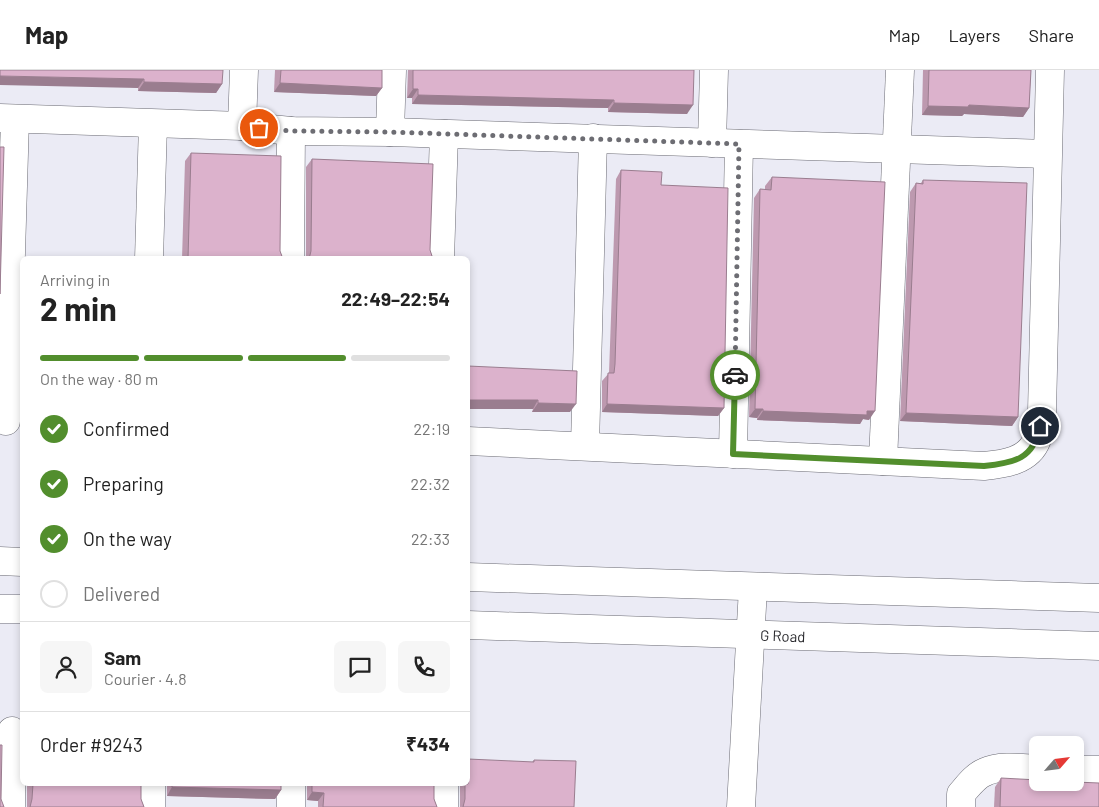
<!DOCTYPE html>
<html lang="en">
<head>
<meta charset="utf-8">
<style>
  :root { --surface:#fff; --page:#f6f6f6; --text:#222; --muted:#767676; --line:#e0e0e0; --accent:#528e2d }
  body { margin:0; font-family:Barlow,sans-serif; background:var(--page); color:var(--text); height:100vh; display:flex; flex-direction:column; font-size:19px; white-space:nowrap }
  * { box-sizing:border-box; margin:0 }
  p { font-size:16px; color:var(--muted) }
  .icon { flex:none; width:28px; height:28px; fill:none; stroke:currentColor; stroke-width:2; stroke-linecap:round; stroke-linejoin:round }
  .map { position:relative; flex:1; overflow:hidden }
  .panel { position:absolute; left:20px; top:186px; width:450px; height:530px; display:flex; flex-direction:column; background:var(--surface); border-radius:8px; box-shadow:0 2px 8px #0003 }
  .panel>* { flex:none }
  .needle { width:32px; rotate:62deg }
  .controls { position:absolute; left:1029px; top:666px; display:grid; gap:10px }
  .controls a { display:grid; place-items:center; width:55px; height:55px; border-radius:8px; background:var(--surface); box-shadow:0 2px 8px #0003; font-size:25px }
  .pin { position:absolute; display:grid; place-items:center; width:42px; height:42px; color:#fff; margin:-21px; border:2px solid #fff; border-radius:50%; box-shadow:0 1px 5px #0007 }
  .courier { position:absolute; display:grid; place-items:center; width:50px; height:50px; margin:-25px; border:4px solid #528e2d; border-radius:50%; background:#fff; color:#222; box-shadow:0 1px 6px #0007 }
  .headline em { font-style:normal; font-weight:700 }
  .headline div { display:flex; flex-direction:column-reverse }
  .headline { display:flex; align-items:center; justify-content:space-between; height:85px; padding:0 20px }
  h1 { font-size:32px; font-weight:700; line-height:38px }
  .bar { display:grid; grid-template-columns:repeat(4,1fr); gap:8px 5px; align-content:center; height:60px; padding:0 20px }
  .bar i { height:6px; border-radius:4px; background:var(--line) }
  .bar .active { background:var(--accent) }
  .bar p { grid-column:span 4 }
  .line { display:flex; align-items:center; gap:12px; padding:0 20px; border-top:1px solid var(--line) }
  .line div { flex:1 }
  .round { display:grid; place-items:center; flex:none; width:52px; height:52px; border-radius:8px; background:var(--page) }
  ol { padding:0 20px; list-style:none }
  li { display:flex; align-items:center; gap:15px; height:55px }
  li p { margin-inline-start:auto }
  li .icon { padding:5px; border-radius:50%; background:var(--accent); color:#fff; stroke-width:4 }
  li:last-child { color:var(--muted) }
  li i { width:28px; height:28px; border:2px solid var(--line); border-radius:50% }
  header { display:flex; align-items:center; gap:30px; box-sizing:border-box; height:70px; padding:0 25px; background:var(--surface); border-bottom:1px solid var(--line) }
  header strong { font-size:24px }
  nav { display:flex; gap:28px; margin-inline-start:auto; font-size:18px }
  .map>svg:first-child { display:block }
</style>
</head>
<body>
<header>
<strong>Map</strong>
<nav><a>Map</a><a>Layers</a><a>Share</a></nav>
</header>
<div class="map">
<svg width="1099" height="737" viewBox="0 0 1099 737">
  <rect width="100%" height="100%" fill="#ebebf5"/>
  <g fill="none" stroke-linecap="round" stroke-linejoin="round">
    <defs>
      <g id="minor">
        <path d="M0,48L242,56L291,61L390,62L1047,84"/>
        <path d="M242,56L244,0"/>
        <path d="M390,62L392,0"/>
        <path d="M712,73L714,0"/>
        <path d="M149,189L153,54"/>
        <path d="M290,189L291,61"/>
        <path d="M440,189L444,64"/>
        <path d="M6,351L15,49"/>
        <path d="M468,371L984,396C1004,394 1029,391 1037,369C1040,361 1040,350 1042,342L1050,0"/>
        <path d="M585,376L593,68"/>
        <path d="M733,384L739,74"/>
        <path d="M883,391L900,0"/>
        <path d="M0,491L22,492"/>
        <path d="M468,507L1099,528"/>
        <path d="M0,539H22"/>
        <path id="s1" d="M468,555L1099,576"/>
        <path d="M1075,700H1099"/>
        <path d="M291,714V737"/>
        <path d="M11,737L12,661"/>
        <path d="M151,737V714"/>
        <path d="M444,737V714"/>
        <path d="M741,737L753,518"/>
        <path d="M961,737V724C968,716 975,706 985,702C1000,695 1021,698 1038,699"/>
      </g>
    </defs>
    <use href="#minor" stroke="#6b6b74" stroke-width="29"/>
    <use href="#minor" stroke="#fff" stroke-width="28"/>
  </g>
  <g fill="#bd99af">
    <path d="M0,0L222,14L216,23L138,21V18Z"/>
    <path d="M275,0H382V18L376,26L274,22Z"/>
    <path d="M408,0H694L687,44L608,42V38L412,34V28H407Z"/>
    <path d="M923,0H1031L1029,38L1023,47L964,44L962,46L922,45Z"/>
    <path d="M191,83L280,181L283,189H182L185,91Z"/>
    <path d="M312,89L430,180L433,189H306V97Z"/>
    <path d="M621,100L661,115L724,338L718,346L602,342V311L609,303L616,109Z"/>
    <path d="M772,107L869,350L863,349L860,354L757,350V348L749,347L754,128L760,119L765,120V116Z"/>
    <path d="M923,110L1018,347L1012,356L900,351L910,122L916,113H921Z"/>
    <path d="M468,296L570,342H532L533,339Z"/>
    <path d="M534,690L574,737H460V714H468L532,692Z"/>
    <path d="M1001,708L1099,737H994L995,717Z"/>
    <path d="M27,714H141V729L144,737H27Z"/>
    <path d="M167,714H281V720L275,729L167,726Z"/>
    <path d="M307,714H434V729L437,737H318V731L307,730Z"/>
  </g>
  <g fill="#9a7d8f">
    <path d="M0,6L144,9L138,18L0,15Z"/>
    <path d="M144,12L222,14L216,23L138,21Z"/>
    <path d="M280,13L382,18L376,26L274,22Z"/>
    <path d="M413,19H418L412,28H407Z"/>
    <path d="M418,25L614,30L608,38L412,34Z"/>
    <path d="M614,33L693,35L687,44L608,42Z"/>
    <path d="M969,35L1029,38L1023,47L964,44L962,46L922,45L928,36Z"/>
    <path d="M468,330H538L533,339H468Z"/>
    <path d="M538,333L576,334L570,342H532Z"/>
    <path d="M607,334L724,338L718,346L602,342Z"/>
    <path d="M755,339H763L757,348L749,347Z"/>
    <path d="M763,341H875L869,350L863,349L860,354L757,350Z"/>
    <path d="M906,343L1018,347L1012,356L900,351Z"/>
    <path d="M172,717L281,720L275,729L167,726Z"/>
    <path d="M312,722L324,723L318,731L307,730Z"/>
  </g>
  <g fill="#dcb2cc" stroke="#9a7d8f">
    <path d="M0,0H223L222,14L144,12V9L0,6Z"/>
    <path d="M281,0H382V18L280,13Z"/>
    <path d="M413,0H694L693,35L614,33V30L418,25V19H413Z"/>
    <path d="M929,0H1031L1029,38L969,35L968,37L928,36Z"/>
    <path d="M0,77H4L0,224Z"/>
    <path d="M191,83L281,86L280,181L283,189H188Z"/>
    <path d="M312,89L433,94L430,180L433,189H309L311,181Z"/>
    <path d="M621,100L662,102L661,115L728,118L724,338L607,334L608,303H614L615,294Z"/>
    <path d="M772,107L885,112L875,341H867V345L763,341V339H755L760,119L771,120Z"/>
    <path d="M923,110L1027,113L1018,347L906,343L916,113L923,114Z"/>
    <path d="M468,296L577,301L576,334L538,333V330H468Z"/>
    <path d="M0,675H2L1,729L4,737H0Z"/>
    <path d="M468,689L534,692V690L576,691L574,737H463L465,729V714H468Z"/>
    <path d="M1001,708L1038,710V712H1075L1099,713V737H1000Z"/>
    <path d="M33,714H141V729L144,737H30L32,729Z"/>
    <path d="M172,714H281V720L172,717Z"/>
    <path d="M312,714H434V729L437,737H323L324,723L312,722Z"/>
  </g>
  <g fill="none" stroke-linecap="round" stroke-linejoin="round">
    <path stroke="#6d6d73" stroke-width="5" stroke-dasharray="0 9" d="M259,58L292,61L390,62L739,74L735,305"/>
    <path stroke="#528e2d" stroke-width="6" d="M735,305L733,384L984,396C1014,393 1034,389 1040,356"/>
  </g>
  <g text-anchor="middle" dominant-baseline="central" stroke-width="5" stroke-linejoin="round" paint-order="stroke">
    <g font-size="15" fill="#29292d" stroke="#f9f9ff">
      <text stroke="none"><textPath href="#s1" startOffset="315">G Road</textPath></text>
    </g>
  </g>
</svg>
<div class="controls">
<a><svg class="needle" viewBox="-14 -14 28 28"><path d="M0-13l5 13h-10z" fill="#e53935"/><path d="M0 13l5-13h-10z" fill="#767676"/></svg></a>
</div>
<div class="pin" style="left:259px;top:58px;background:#ea580c"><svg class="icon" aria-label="bag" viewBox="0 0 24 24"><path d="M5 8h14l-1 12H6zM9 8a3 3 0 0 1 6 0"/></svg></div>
<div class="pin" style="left:1040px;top:356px;background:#1f2937"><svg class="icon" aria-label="home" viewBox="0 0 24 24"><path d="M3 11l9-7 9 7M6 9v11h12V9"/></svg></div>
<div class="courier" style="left:735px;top:305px"><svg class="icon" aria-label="car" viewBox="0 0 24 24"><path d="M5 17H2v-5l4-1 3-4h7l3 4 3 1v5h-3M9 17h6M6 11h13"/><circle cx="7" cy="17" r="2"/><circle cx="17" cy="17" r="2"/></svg></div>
<section class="panel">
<div class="headline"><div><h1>2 min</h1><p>Arriving in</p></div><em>22:49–22:54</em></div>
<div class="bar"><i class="active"></i><i class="active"></i><i class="active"></i><i></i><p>On the way · 80 m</p></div>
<ol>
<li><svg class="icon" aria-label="check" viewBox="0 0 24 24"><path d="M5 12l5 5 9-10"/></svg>Confirmed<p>22:19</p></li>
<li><svg class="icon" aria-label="check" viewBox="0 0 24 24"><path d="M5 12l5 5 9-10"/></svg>Preparing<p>22:32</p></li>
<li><svg class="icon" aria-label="check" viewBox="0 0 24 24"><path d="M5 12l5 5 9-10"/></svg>On the way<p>22:33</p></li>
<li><i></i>Delivered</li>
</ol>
<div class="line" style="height:90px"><a class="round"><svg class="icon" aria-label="person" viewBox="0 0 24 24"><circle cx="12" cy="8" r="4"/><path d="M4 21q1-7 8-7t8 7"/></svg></a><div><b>Sam</b><p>Courier · 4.8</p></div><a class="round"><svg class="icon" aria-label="chat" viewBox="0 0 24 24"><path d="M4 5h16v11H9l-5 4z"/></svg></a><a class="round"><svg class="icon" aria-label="phone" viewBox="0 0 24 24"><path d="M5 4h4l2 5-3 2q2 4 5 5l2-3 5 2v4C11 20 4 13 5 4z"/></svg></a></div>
<div class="line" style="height:65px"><div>Order #9243</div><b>₹434</b></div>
</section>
</div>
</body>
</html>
